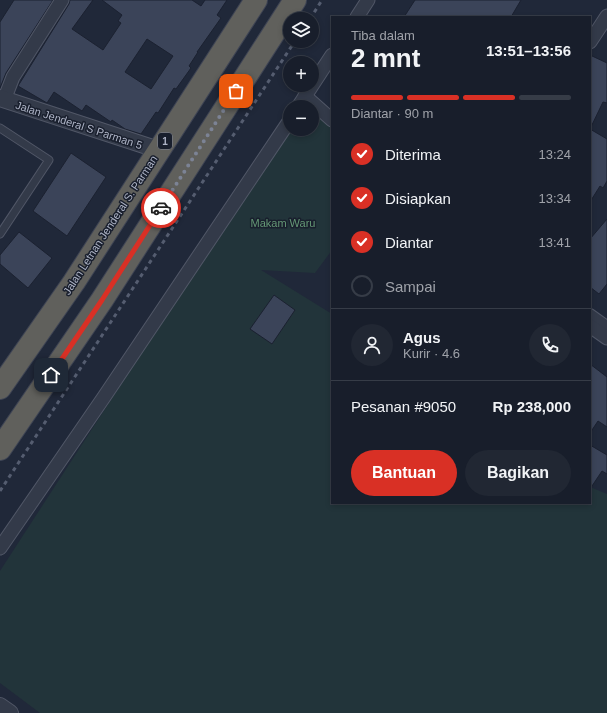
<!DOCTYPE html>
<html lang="id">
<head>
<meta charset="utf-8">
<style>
  :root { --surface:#181e2b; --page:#212733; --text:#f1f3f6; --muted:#9fa2a9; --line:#363c47; --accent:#d93025 }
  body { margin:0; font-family:Arial,sans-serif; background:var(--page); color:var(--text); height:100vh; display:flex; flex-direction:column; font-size:15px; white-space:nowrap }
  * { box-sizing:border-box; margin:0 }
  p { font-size:13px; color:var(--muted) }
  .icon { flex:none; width:22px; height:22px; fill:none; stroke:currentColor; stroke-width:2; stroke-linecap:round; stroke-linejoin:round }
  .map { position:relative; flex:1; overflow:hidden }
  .drawer { position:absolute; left:331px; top:16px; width:260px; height:488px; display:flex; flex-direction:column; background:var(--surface); border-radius:0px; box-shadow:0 2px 6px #0003,0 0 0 1px var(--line) }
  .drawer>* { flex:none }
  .fabs { position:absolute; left:283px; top:12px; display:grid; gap:8px }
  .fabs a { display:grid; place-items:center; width:36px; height:36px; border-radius:50%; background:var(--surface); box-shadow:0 2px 6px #0003,0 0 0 1px var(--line); font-size:20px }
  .pin { position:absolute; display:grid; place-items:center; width:34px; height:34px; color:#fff; margin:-17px; border-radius:8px; box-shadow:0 2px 6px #0006 }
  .courier { position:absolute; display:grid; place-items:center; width:40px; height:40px; margin:-20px; border:3px solid #d93025; border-radius:50%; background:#fff; color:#222; box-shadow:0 1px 5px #0007 }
  .summary em { font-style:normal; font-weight:600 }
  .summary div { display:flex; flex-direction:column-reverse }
  .summary { display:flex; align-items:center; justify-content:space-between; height:68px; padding:0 20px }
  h1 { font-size:26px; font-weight:600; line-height:30px }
  .bar { display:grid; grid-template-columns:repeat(4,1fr); gap:6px 4px; align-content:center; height:48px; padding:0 20px }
  .bar i { height:5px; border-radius:3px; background:var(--line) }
  .bar .on { background:var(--accent) }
  .bar p { grid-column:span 4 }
  .line { display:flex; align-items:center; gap:10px; padding:0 20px; border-top:1px solid var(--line) }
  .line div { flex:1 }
  .round { display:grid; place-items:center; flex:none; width:42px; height:42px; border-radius:21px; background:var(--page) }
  ol { padding:0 20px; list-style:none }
  li { display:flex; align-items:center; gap:12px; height:44px }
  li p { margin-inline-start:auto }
  li .icon { padding:4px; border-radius:50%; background:var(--accent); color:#fff; stroke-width:4 }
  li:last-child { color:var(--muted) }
  li i { width:22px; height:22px; border:2px solid var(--line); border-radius:50% }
  .cta { display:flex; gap:8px; margin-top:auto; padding:8px 20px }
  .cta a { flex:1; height:46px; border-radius:24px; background:var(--accent); color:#fff; font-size:16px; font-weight:600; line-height:46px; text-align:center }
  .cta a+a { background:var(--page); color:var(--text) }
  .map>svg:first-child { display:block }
</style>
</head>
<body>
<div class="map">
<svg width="607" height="713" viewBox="0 0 607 713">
  <rect width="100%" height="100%" fill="#202839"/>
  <path fill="#22343a" d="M306,97L332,120V250L315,273L261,270L332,314V503H590V487L607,494V713H40L0,683V571L199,264L290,129H312V107H300Z"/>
  <g fill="#3b4459" stroke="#1b2130" fill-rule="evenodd">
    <path d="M14,0H53L6,73L0,88V22Z"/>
    <path d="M70,0H93L72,29L103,50L121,23L118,21L122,15L102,0H192L201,6L205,0H227L217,15L221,18L197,52H198L189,66L191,68L176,89L174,88L158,113L156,112L141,134L125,129L112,120L111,122L86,105L82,111L54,92L47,103L18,86L69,4ZM147,39L173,56L151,89L125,72Z"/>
    <path d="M415,0H521L511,17H404Z"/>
    <path d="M590,55L607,63V103L603,102L590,129Z"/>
    <path d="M590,129L607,139V181L603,188L600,186L590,202Z"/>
    <path d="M71,153L106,177L67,236L33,211Z"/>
    <path d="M607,219V284L599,294L590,287V239Z"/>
    <path d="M19,232L52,258L28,288L0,264V255Z"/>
    <path d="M274,295L295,310L272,344L250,329Z"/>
    <path d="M590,364L607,377V427L598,421L590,433Z"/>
    <path d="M590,445L607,455V474L602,471L590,489Z"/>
  </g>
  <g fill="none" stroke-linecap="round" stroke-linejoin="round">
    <defs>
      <path id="service" d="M0,128L49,160L0,234"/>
      <path id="pedestrian" d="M590,314L607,326"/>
      <g id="minor">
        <path d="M357,17L368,0"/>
        <path d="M590,42L607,16"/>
        <path d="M305,96L332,120"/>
        <path d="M4,100L13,77L62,0"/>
        <path d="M298,107L332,55"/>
        <path d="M590,326L607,338"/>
        <path d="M0,548L104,397L290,120"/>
      </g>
      <g id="tertiary">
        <path d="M0,98L159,150"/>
        <path d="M0,706L10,713"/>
      </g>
      <g id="trunk">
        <path d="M0,388L74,282L256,0"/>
        <path d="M0,449L102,300L295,0"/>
      </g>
    </defs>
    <use href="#service" stroke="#515767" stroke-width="9"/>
    <use href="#pedestrian" stroke="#515767" stroke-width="12"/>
    <use href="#minor" stroke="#515767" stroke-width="15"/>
    <use href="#tertiary" stroke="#515767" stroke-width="18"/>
    <use href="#trunk" stroke="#3e4454" stroke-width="24"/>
    <use href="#service" stroke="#333a49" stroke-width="7"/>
    <use href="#pedestrian" stroke="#333a49" stroke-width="10"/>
    <use href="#minor" stroke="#333a49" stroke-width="13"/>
    <use href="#tertiary" stroke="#333a49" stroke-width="16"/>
    <use href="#trunk" stroke="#60605c" stroke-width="22"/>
    <g stroke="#555d70" stroke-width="3" stroke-dasharray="4 4" stroke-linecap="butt">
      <path d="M310,19L322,0"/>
      <path d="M0,491L295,41"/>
    </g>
  </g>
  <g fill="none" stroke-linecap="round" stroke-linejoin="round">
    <path stroke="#7c8395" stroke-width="4" stroke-dasharray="0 7.2" d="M161,208L236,91"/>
    <path stroke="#d93025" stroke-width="5" d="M51,375L102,300L161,208"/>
  </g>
  <g text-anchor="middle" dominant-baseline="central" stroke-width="3" stroke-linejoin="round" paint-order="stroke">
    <rect fill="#191f2d" stroke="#818798" stroke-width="1" x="158" y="133" width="14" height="16" rx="3"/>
    <g font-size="10" font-weight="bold" fill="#aeb4c6">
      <text x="165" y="141">1</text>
    </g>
    <g font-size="11" fill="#aeb4c6" stroke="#191f2d">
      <text transform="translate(79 125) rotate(18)">Jalan Jenderal S Parman 5</text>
      <text transform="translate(110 225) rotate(-57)">Jalan Letnan Jenderal S. Parman</text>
    </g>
    <g font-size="11" fill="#649775" stroke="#191f2d">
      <text x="283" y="223">Makam Waru</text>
    </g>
  </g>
</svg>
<div class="fabs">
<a><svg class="icon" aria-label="layers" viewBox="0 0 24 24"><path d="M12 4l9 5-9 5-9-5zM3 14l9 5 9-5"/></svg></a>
<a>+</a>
<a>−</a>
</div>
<div class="pin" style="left:236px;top:91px;background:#ea580c"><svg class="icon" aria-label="bag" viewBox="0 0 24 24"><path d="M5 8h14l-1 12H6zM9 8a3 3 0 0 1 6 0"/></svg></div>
<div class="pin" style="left:51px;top:375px;background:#1f2937"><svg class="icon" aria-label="home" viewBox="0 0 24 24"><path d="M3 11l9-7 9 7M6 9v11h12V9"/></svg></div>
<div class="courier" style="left:161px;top:208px"><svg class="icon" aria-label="car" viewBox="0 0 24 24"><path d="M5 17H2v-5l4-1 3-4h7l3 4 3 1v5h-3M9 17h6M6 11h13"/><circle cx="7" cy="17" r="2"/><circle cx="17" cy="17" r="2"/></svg></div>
<section class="drawer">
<div class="summary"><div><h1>2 mnt</h1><p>Tiba dalam</p></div><em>13:51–13:56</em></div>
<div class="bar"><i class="on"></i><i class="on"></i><i class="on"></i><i></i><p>Diantar · 90 m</p></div>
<ol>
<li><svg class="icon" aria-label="check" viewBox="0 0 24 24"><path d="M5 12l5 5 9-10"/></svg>Diterima<p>13:24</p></li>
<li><svg class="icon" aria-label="check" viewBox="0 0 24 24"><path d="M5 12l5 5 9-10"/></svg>Disiapkan<p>13:34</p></li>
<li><svg class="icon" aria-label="check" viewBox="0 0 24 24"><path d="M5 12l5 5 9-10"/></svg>Diantar<p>13:41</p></li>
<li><i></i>Sampai</li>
</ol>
<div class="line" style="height:72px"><a class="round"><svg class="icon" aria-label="person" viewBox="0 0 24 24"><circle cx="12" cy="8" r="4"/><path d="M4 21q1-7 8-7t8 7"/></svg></a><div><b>Agus</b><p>Kurir · 4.6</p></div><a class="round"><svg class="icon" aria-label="phone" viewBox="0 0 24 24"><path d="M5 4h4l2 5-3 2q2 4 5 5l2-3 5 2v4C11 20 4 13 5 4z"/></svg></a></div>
<div class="line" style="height:52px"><div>Pesanan #9050</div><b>Rp 238,000</b></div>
<div class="cta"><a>Bantuan</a><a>Bagikan</a></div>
</section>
</div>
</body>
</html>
